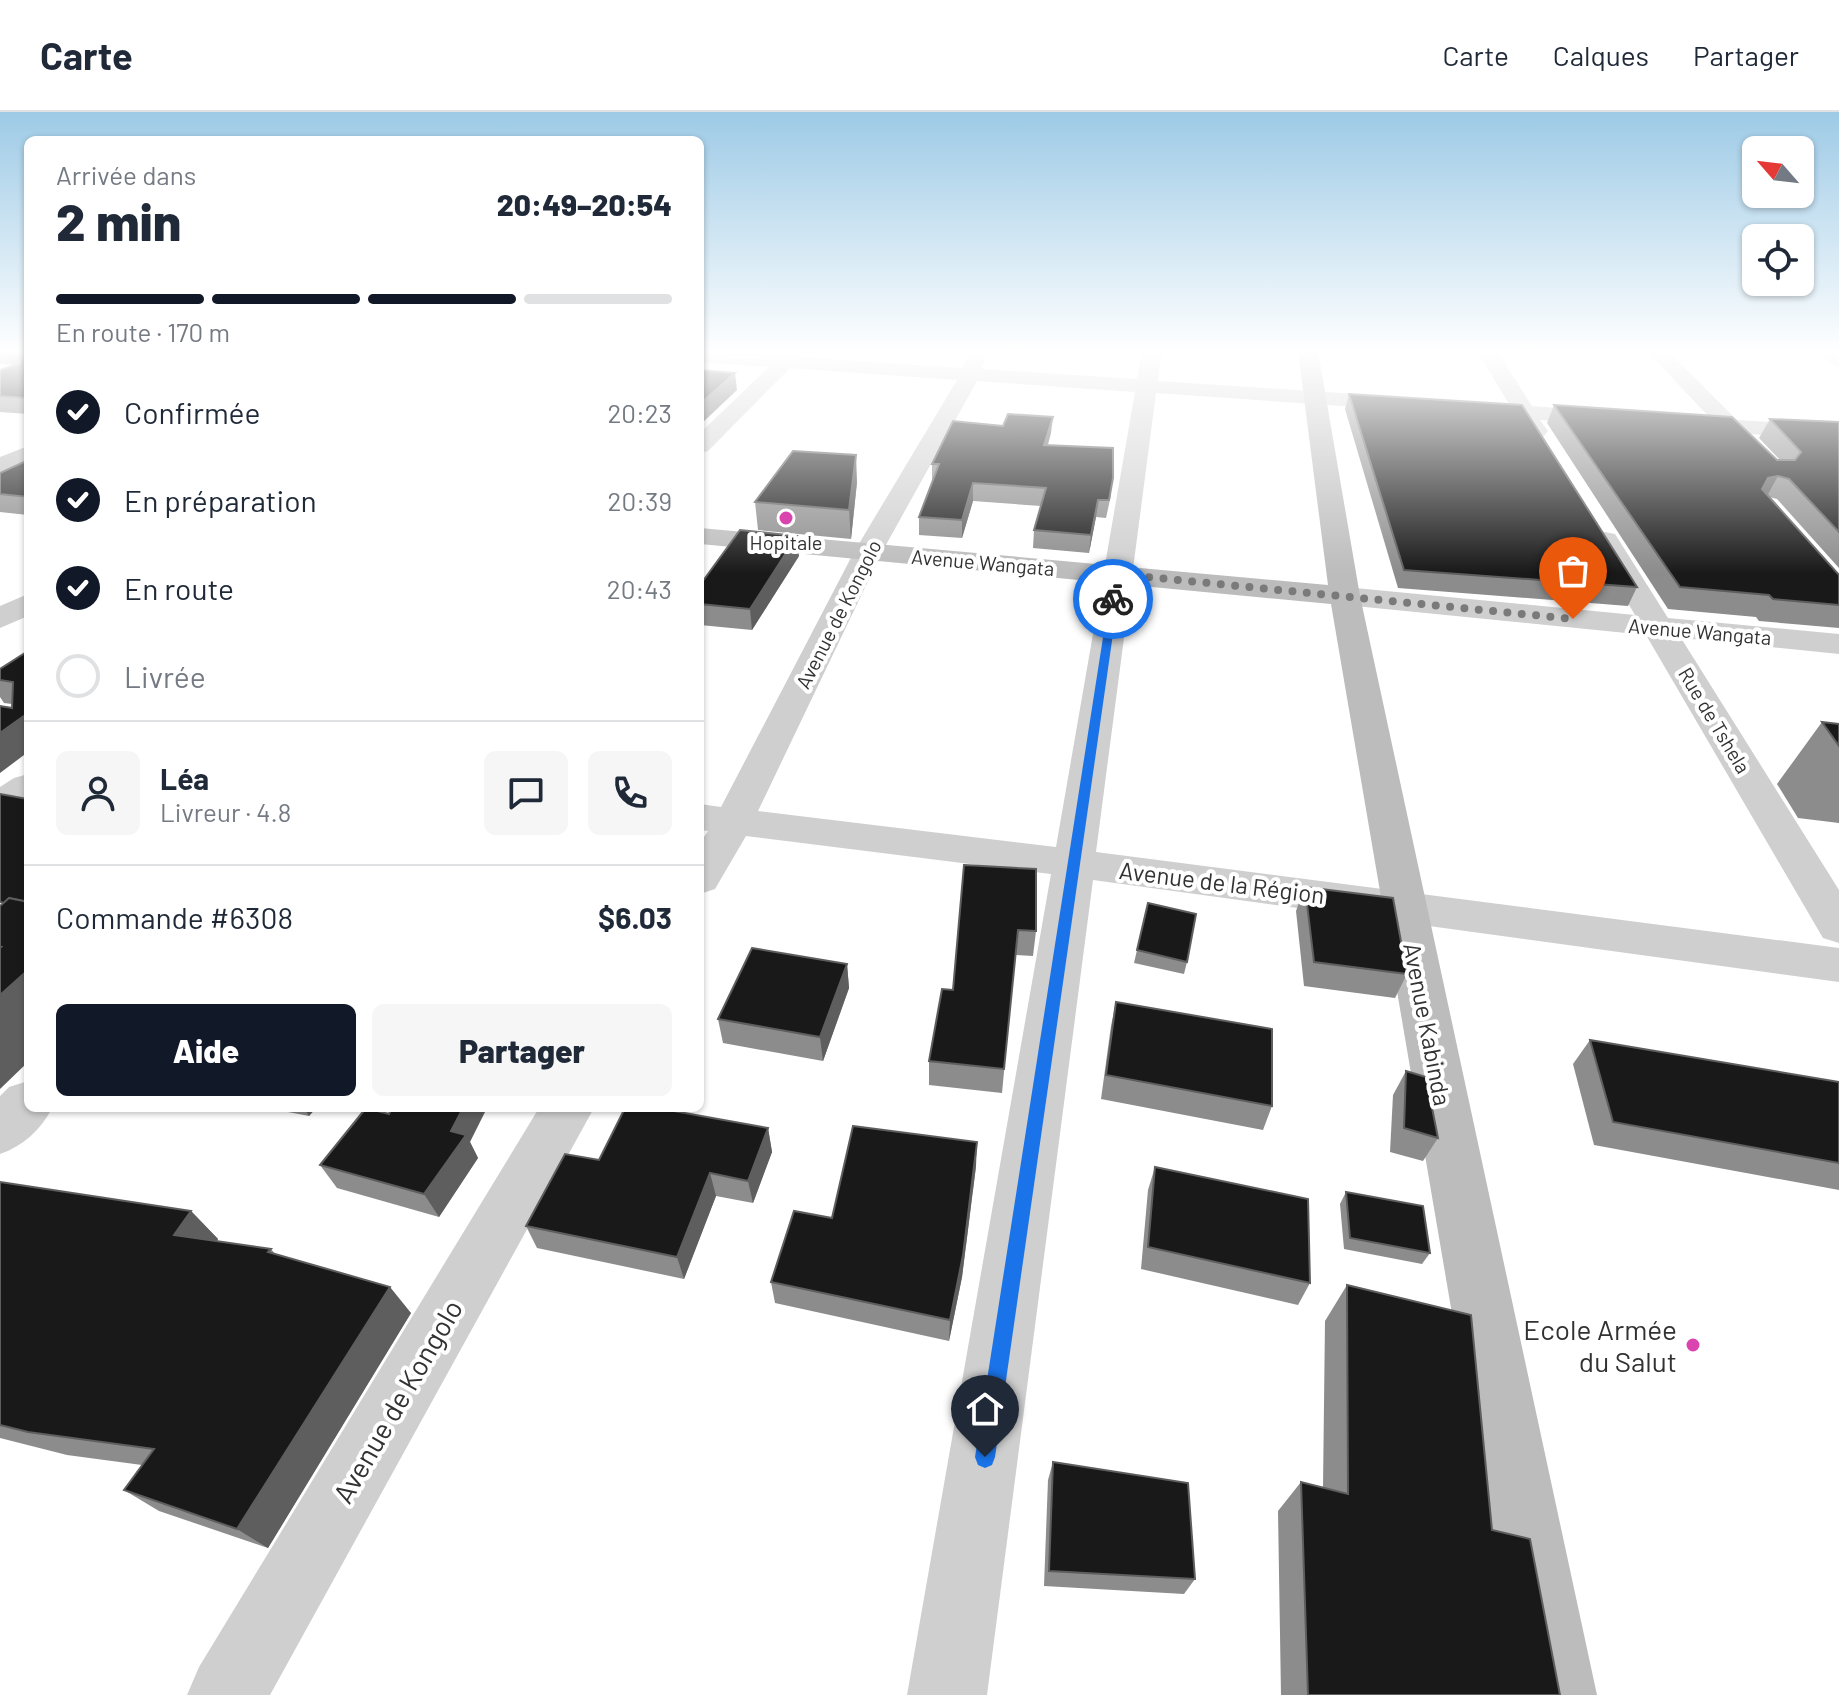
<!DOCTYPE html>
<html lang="fr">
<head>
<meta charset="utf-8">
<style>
  :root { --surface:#fff; --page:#f6f6f7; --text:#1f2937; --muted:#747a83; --line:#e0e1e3; --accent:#111827 }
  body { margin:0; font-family:Barlow,sans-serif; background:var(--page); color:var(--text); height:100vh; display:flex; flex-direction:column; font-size:30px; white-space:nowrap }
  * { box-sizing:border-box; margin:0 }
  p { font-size:26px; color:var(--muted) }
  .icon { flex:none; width:44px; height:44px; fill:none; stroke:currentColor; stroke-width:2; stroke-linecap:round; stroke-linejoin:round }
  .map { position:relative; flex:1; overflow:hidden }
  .sheet { position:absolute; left:24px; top:24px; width:680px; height:976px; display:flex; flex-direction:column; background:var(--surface); border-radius:12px; box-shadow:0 2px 6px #0004 }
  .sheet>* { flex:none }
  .needle { width:52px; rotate:298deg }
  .buttons { position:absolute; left:1742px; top:24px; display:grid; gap:16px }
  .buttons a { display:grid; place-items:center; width:72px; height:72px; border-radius:12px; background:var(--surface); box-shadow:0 2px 6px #0004; font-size:40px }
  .pin { position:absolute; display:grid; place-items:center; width:68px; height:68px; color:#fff; margin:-82px -34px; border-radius:50% 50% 50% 0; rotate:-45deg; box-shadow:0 0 8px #0007 }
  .pin .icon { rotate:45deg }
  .courier { position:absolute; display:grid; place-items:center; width:80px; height:80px; margin:-40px; border:6px solid #1a73e8; border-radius:50%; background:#fff; color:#222; box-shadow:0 2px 10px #0007 }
  .headline em { font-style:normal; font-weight:800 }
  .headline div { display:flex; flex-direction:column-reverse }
  .headline { display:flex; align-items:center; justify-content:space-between; height:136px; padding:0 32px }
  h1 { font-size:52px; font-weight:800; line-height:60px }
  .bar { display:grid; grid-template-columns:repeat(4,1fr); gap:12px 8px; align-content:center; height:96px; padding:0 32px }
  .bar i { height:10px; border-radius:6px; background:var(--line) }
  .bar .on { background:var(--accent) }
  .bar p { grid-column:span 4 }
  .line { display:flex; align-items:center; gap:20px; padding:0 32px; border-top:2px solid var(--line) }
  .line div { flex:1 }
  .round { display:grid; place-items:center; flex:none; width:84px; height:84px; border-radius:12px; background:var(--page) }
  ol { padding:0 32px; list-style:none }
  li { display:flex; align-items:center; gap:24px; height:88px }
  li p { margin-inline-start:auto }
  li .icon { padding:8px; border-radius:50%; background:var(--accent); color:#fff; stroke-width:4 }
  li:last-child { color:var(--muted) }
  li i { width:44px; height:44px; border:4px solid var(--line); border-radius:50% }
  .primary-button { display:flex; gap:16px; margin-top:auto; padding:16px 32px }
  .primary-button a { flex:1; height:92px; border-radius:12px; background:var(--accent); color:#fff; font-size:32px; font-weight:800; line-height:92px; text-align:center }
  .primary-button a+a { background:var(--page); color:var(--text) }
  header { display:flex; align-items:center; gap:48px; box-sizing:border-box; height:112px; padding:0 40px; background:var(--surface); border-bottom:2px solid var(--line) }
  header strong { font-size:38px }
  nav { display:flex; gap:44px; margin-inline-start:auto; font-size:28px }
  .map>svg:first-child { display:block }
</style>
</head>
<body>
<header>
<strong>Carte</strong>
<nav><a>Carte</a><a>Calques</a><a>Partager</a></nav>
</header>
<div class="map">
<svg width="1839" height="1583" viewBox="0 0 1839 1583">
  <rect width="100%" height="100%" fill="#fff"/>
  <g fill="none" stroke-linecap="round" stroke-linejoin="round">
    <g fill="#cfcfcf" fill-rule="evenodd">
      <path d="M700,239L780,243L785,239H806L801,245L962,256L970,239H986L982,257L1137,267L1142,239H1162L1158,269L1509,292L1477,239H1497L1532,294L1619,301L1622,306L1619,311L1611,313L1540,308L1548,319L1544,324H1528L1517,306L1156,281L1096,740L1839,836V870L1093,768L987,1583H907L1051,762L746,724L715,777L700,782V731L708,719L700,718V692L721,695L854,440L957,268L790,256L708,339L700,341V321L769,255L700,250ZM977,269L1135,280L1056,735L758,699L882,440Z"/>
      <path d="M1647,239H1668L1737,308L1839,314V328L1750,322L1747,328C1736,331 1731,329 1724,320L1676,316L1673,311L1676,306H1710Z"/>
      <path d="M1817,239H1839V254L1832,252Z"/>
      <path d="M1605,420L1615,422L1668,506L1839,522V542L1681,526L1839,778V831L1823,826L1646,523L1345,493L1334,490L1330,484L1334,478L1345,475L1635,503L1591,428L1595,422Z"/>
      <path d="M28,482V504L0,516V494Z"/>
      <path d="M28,662V692L14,702L0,705V675L14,666Z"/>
      <path d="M28,969V996H52C41,1018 23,1034 0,1042V984L9,975Z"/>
      <path d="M539,996H594L270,1583H187L199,1555Z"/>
    </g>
    <g fill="#bcbcbc" fill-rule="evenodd">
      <path d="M1298,239H1318L1360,484L1597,1583H1517L1331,492L700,432V416L1328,473Z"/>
      <path d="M28,334V350L0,361V345Z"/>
    </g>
  </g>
  <g fill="#8c8c8c">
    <path d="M0,239H28V302L0,300V258L13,253L0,252Z"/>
    <path d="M1349,282L1637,475L1628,494L1398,476L1345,297Z"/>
    <path d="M1554,293L1777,348H1780L1759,326L1770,307L1839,310V456L1777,387L1769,385L1839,463V516L1759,509L1756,505L1668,497L1547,311Z"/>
    <path d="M1051,321L1048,333L1111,383L1106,406L1096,405L1089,441L1033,436L1034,418L1041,394L973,389L962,426L919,423V405L933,369H932V352Z"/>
    <path d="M28,348V403L0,400V361Z"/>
    <path d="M857,370L851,427L758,418L755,390Z"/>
    <path d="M799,444L752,518L700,513V473Z"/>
    <path d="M28,539L12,596V592L4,591L0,585V557Z"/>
    <path d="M1822,610L1839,612V711L1798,706L1777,672Z"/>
    <path d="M964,753L1036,819L1033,844L1015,843L1002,981L929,973V949L953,878Z"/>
    <path d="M1305,775L1407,862L1395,886L1304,874L1296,799Z"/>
    <path d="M1148,791L1187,850L1184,862L1134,851Z"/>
    <path d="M847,852L849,876L823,949L723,931L718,907Z"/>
    <path d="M1116,890L1272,994L1263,1018L1101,987L1111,914Z"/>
    <path d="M1590,928L1839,970V1078L1594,1033L1573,952Z"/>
    <path d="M1406,959L1438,1026L1423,1049L1390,1040L1393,983Z"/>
    <path d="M267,996H316L309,1004Z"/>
    <path d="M768,1016L772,1040L753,1091L716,1084L684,1167L537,1136L526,1114L599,1048Z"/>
    <path d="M470,1030L478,1046L439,1105L337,1076L320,1053Z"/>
    <path d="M976,1054L962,1165L949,1229L775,1191L771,1170L832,1106Z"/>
    <path d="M1155,1055L1310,1171L1298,1193L1141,1157L1148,1078Z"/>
    <path d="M0,1070L191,1099L218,1127L217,1129L271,1137L276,1143L411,1201L268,1436L159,1399L124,1378L142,1353L67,1343L0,1326Z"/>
    <path d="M1346,1080L1430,1141L1422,1152L1344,1137L1340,1092Z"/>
    <path d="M1347,1173L1492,1418L1560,1583H1281L1278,1399L1301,1370L1323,1375L1325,1209Z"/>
    <path d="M1053,1350L1195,1467L1184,1482L1044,1474L1048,1368Z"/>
  </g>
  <g fill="#5e5e5e">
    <path d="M5,239H22L27,248L13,253Z"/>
    <path d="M735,261L737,278L700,313V292Z"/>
    <path d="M1053,305L1051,321L1042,350L1044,333Z"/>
    <path d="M856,343L857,370L851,427L849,398Z"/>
    <path d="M1778,364L1767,384L1756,386L1768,366Z"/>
    <path d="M973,371V389L962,426V408Z"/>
    <path d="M1098,388L1096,405L1089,441L1091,423Z"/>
    <path d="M797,424L799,444L752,518L750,497Z"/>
    <path d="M28,601V640L0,661V621Z"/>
    <path d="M847,852L849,876L823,949L820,925Z"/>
    <path d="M28,858V950L0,977V883Z"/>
    <path d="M304,996H316L309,1004Z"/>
    <path d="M463,996H487L470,1030L478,1046L439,1105L424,1082L451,1019Z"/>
    <path d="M768,1016L772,1040L753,1091L748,1069Z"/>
    <path d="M977,1030L976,1054L962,1165L949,1229L950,1208Z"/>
    <path d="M710,1061L716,1084L684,1167L677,1145Z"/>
    <path d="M191,1099L218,1127L202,1150L174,1123Z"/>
    <path d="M390,1175L411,1201L268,1436L237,1417Z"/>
  </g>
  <g fill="#191919" stroke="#5e5e5e" stroke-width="2">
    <path d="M28,242V285L26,286L0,284V258L20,251L22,245Z"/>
    <path d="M700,258L735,261L700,292Z"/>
    <path d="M1349,282L1522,293L1637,475L1404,458Z"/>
    <path d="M1554,293L1732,305L1777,348H1795L1801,340L1770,307L1839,310V420L1789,367L1778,364L1768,366L1762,377L1839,463V493L1773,487L1769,483L1680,475Z"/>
    <path d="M1008,302L1053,305L1044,333L1113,336V366L1109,388H1098L1091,423L1034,418L1046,376L973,371L962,408L919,405L939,352H932L953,309L1003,314Z"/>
    <path d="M793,339L856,343L849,398L755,390Z"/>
    <path d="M28,348V385L0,382V361Z"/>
    <path d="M740,418L797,424L750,497L700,492V473Z"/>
    <path d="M28,539V601L0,621V594L12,596L13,570L0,568V557Z"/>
    <path d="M1822,610L1839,612V634Z"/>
    <path d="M0,682L28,687V786L24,789L9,786L4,791L0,790Z"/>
    <path d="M964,753L1036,757V819L1018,818L1004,957L929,949L942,877L953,878Z"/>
    <path d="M1305,775L1393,786L1407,862L1314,850Z"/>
    <path d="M9,786L28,790V858L0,883V836L1,835H0V794Z"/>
    <path d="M1148,791L1196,802L1187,850L1137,838Z"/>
    <path d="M752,836L847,852L820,925L718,907Z"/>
    <path d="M1116,890L1272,917V994L1106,963Z"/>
    <path d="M1590,928L1839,970V1051L1613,1010Z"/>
    <path d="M1406,959L1426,965L1438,1026L1404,1016Z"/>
    <path d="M366,996L389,1002L392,996H463L451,1019L466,1023L424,1082L320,1053Z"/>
    <path d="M625,996H657L768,1016L748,1069L710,1061L677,1145L526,1114L565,1042L599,1048Z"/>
    <path d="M853,1014L977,1030L963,1143L950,1208L771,1170L794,1099L832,1106Z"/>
    <path d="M1155,1055L1308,1087L1310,1171L1148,1135Z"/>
    <path d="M0,1070L191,1099L174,1123L271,1137L268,1140L390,1175L237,1417L124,1378L154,1337L28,1320L0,1313Z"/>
    <path d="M1346,1080L1423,1094L1430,1141L1350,1126Z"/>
    <path d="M1347,1173L1471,1203L1492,1418L1530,1427L1560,1583H1308L1301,1370L1348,1382Z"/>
    <path d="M1053,1350L1188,1371L1195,1467L1049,1459Z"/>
  </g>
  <linearGradient id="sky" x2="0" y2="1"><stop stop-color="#9dcae6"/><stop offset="0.52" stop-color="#fff"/><stop offset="1" stop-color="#fff" stop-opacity="0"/></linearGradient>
  <rect width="1839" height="461" fill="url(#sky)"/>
  <path fill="#1a73e8" d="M1113,484L1118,487L995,1345L992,1353L985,1356L978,1353L975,1345L1109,487Z"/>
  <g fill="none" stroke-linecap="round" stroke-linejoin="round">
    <path stroke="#7a7a7a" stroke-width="8" stroke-dasharray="0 14.4" d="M1113,487L1117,462L1573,507"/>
  </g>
  <g fill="#da44ae" stroke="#fff" stroke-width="3">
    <circle cx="786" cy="406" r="8"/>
    <circle cx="1693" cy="1233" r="8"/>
  </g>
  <g text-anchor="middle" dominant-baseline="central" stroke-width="8" stroke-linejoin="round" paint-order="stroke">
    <g font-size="20" fill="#323232" stroke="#fff">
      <text x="786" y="430">Hopitale</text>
    </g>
    <g font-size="20" fill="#323232" stroke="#fff">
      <text transform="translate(983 450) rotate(5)">Avenue Wangata</text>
      <text transform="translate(838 502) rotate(-63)">Avenue de Kongolo</text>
      <text transform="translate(1700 519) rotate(5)">Avenue Wangata</text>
      <text transform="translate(1715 608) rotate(59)">Rue de Tshela</text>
    </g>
    <g font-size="24" fill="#323232" stroke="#fff">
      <text transform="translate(1222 770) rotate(7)">Avenue de la Région</text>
      <text transform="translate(1428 912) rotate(79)">Avenue Kabinda</text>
    </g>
    <g font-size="28" fill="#323232" stroke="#fff" text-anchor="end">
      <text x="1677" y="1217">Ecole Armée<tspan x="1677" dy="32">du Salut</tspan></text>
    </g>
    <g font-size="28" fill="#323232" stroke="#fff">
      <text transform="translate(397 1289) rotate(-60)">Avenue de Kongolo</text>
    </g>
  </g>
</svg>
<div class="buttons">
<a><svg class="needle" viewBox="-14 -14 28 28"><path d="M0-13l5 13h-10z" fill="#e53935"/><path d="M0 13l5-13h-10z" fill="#747a83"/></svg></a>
<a><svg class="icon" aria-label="locate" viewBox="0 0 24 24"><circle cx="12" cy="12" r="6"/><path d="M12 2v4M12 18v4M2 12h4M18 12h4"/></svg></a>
</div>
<div class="pin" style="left:1573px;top:507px;background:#ea580c"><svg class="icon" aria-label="bag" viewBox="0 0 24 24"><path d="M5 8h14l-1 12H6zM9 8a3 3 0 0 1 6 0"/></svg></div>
<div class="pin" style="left:985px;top:1345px;background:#1f2937"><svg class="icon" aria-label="home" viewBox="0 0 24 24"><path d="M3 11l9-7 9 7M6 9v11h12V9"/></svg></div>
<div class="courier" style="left:1113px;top:487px"><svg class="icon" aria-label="bike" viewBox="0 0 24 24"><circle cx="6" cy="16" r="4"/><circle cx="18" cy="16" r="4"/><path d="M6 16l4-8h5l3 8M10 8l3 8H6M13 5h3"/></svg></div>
<section class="sheet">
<div class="headline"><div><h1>2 min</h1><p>Arrivée dans</p></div><em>20:49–20:54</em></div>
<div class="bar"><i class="on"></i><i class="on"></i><i class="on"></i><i></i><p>En route · 170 m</p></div>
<ol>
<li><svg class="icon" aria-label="check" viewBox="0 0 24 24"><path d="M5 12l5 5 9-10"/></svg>Confirmée<p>20:23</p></li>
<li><svg class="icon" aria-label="check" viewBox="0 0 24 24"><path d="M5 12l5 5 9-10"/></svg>En préparation<p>20:39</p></li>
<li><svg class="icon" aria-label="check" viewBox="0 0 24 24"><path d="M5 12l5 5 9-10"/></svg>En route<p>20:43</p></li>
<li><i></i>Livrée</li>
</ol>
<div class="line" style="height:144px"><a class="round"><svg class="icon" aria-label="person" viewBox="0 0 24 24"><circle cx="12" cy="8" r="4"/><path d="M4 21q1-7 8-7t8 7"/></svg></a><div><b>Léa</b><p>Livreur · 4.8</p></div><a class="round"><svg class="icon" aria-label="chat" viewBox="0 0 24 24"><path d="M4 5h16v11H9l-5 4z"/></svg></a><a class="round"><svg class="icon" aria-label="phone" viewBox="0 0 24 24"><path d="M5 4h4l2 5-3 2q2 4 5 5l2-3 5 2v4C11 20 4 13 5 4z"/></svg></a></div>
<div class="line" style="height:104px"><div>Commande #6308</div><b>$6.03</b></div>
<div class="primary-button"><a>Aide</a><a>Partager</a></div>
</section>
</div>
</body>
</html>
